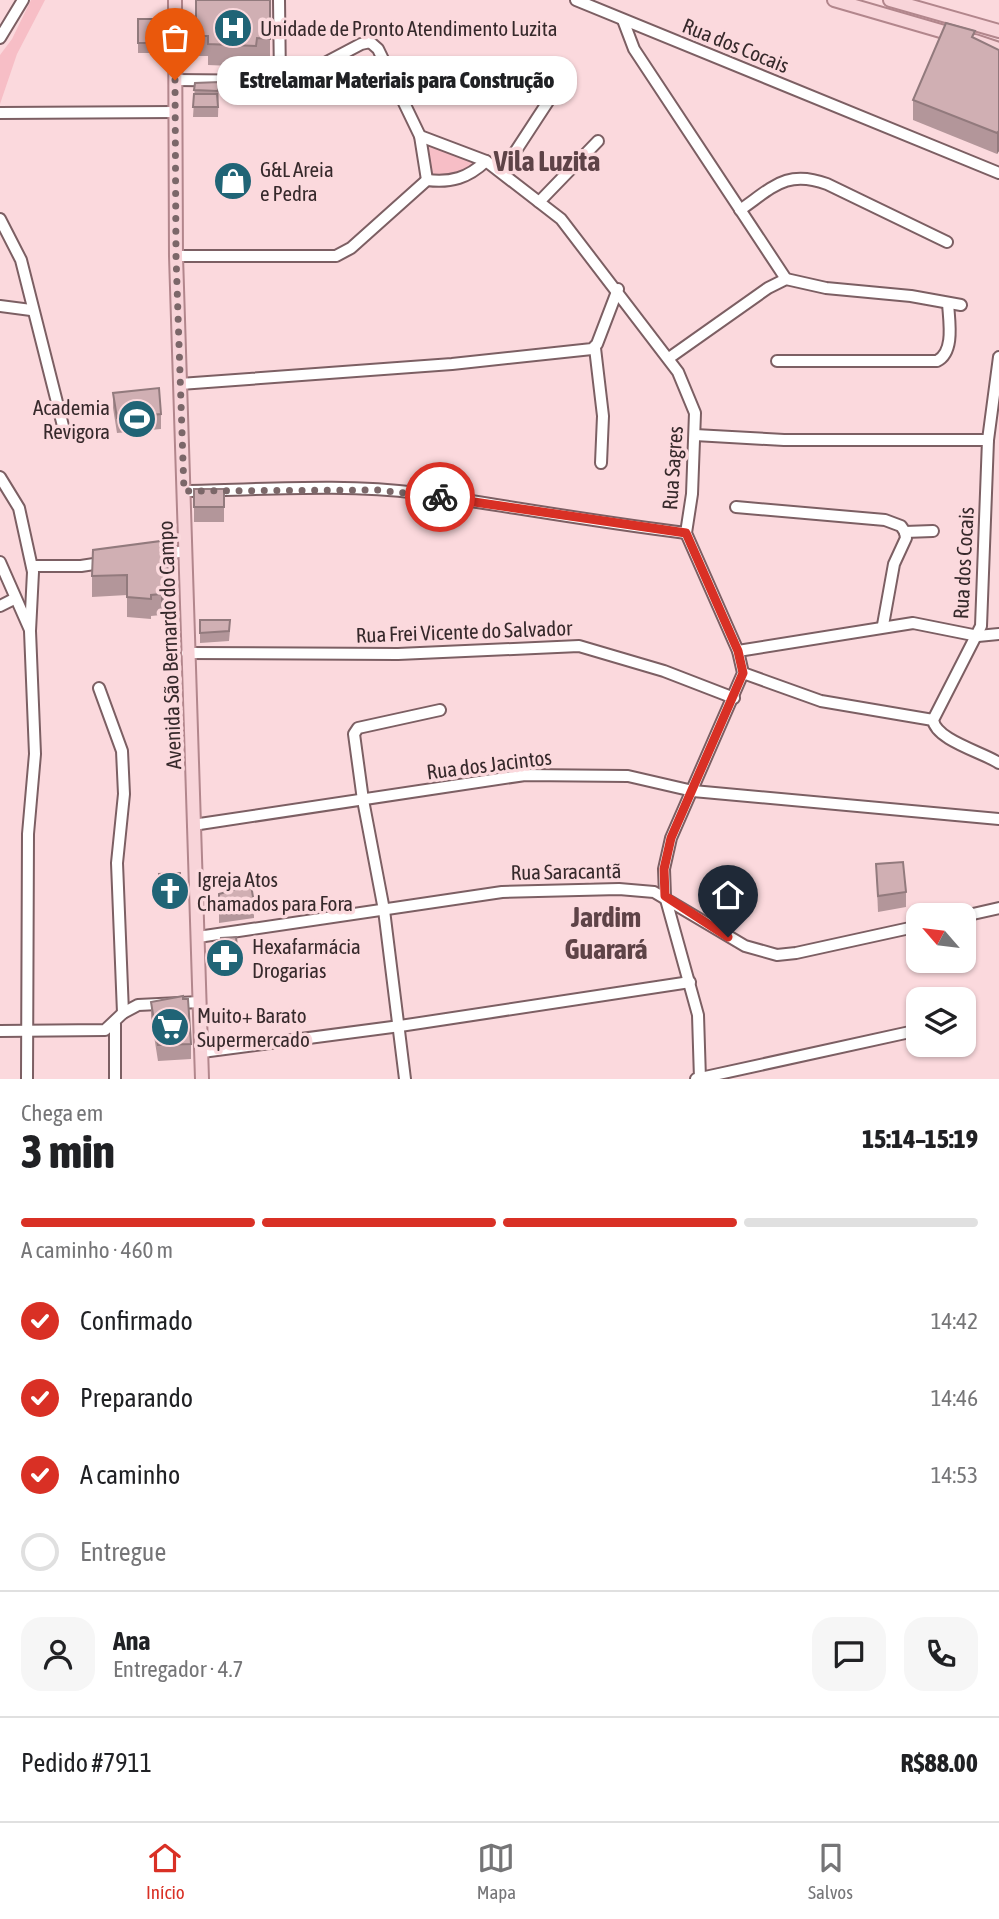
<!DOCTYPE html>
<html lang="pt">
<head>
<meta charset="utf-8">
<style>
  :root { --surface:#fff; --page:#f6f6f6; --text:#202124; --muted:#757577; --line:#e0e0e0; --accent:#d93025 }
  body { margin:0; font-family:"Asap Condensed",sans-serif; background:var(--page); color:var(--text); height:100vh; display:flex; flex-direction:column; font-size:26px; white-space:nowrap }
  * { box-sizing:border-box; margin:0 }
  p { font-size:23px; color:var(--muted) }
  .icon { flex:none; width:38px; height:38px; fill:none; stroke:currentColor; stroke-width:2; stroke-linecap:round; stroke-linejoin:round }
  .map { position:relative; height:1079px; overflow:hidden }
  .details { display:flex; flex-direction:column; background:var(--surface); flex:1 }
  .details>* { flex:none }
  .needle { width:46px; rotate:298deg }
  .buttons { position:absolute; left:906px; top:903px; display:grid; gap:14px }
  .buttons a { display:grid; place-items:center; width:70px; height:70px; border-radius:14px; background:var(--surface); box-shadow:0 2px 5px #0004; font-size:35px }
  .pin { position:absolute; display:grid; place-items:center; width:60px; height:60px; color:#fff; margin:-72px -30px; border-radius:50% 50% 50% 0; rotate:-45deg; box-shadow:0 0 7px #0007 }
  .pin .icon { rotate:45deg }
  .courier { position:absolute; display:grid; place-items:center; width:70px; height:70px; margin:-35px; border:5px solid #d93025; border-radius:50%; background:#fff; color:#222; box-shadow:0 2px 9px #0007 }
  .bubble { position:absolute; height:49px; border-radius:21px; background:var(--surface); box-shadow:0 2px 5px #0004; font-size:23px; font-weight:800; line-height:49px; text-align:center }
  .head em { font-style:normal; font-weight:800 }
  .head div { display:flex; flex-direction:column-reverse }
  .head { display:flex; align-items:center; justify-content:space-between; height:119px; padding:0 21px }
  h1 { font-size:46px; font-weight:800; line-height:52px }
  .bar { display:grid; grid-template-columns:repeat(4,1fr); gap:10px 7px; align-content:center; height:84px; padding:0 21px }
  .bar i { height:9px; border-radius:5px; background:var(--line) }
  .bar .active { background:var(--accent) }
  .bar p { grid-column:span 4 }
  .line { display:flex; align-items:center; gap:18px; padding:0 21px; border-top:2px solid var(--line) }
  .line div { flex:1 }
  .round { display:grid; place-items:center; flex:none; width:74px; height:74px; border-radius:21px; background:var(--page) }
  ol { padding:0 21px; list-style:none }
  li { display:flex; align-items:center; gap:21px; height:77px }
  li p { margin-inline-start:auto }
  li .icon { padding:7px; border-radius:50%; background:var(--accent); color:#fff; stroke-width:4 }
  li:last-child { color:var(--muted) }
  li i { width:38px; height:38px; border:4px solid var(--line); border-radius:50% }
  .menu { display:flex; justify-content:space-around; align-items:center; height:98px; border-top:2px solid var(--line); background:var(--surface); font-size:19px; color:var(--muted) }
  .menu a { display:grid; justify-items:center; gap:4px }
  .menu .active { color:var(--accent) }
  .map>svg:first-child { display:block }
</style>
</head>
<body>
<div class="map">
<svg width="999" height="1079" viewBox="0 0 999 1079">
  <rect width="100%" height="100%" fill="#fbd9dd"/>
  <g fill="#f7bec6">
    <path d="M31,0H45L17,54L0,104V55L12,39Z"/>
    <path d="M426,144L477,163L452,175H431Z"/>
  </g>
  <g fill="none" stroke-linecap="round" stroke-linejoin="round">
    <defs>
      <g id="minor">
        <path d="M279,0L280,81"/>
        <path d="M576,0L999,173"/>
        <path d="M623,20L634,49L786,279"/>
        <path d="M0,38L23,0"/>
        <path d="M175,80L291,81L361,44L370,42L378,49L420,136L427,180"/>
        <path d="M0,113L176,112"/>
        <path d="M420,136L486,161L561,219L678,372L695,413L692,494L686,533L738,651L743,673L671,838L664,869L665,896L698,1015L700,1079"/>
        <path d="M502,172L551,97"/>
        <path d="M427,180C451,183 468,178 486,161"/>
        <path d="M539,202L598,141"/>
        <path d="M740,210C772,188 786,169 827,184L947,242"/>
        <path d="M0,219L21,260L63,426"/>
        <path d="M176,256H336L351,248L427,180"/>
        <path d="M0,306L31,310"/>
        <path d="M595,348L603,416L601,463"/>
        <path d="M999,357L988,440L981,626L933,720C936,740 982,752 999,763"/>
        <path d="M669,358L768,288L786,279L826,288L911,296L961,305"/>
        <path d="M777,361H937C955,352 949,321 948,303"/>
        <path d="M180,384L452,364L592,349L597,344L618,289"/>
        <path d="M695,435L784,440H988"/>
        <path d="M0,477L19,508L33,572L30,631L35,754L28,834L27,1079"/>
        <path d="M184,491C260,490 343,483 418,493C507,506 596,522 686,533"/>
        <path d="M736,507L885,520L901,526L905,532"/>
        <path d="M905,532L933,531"/>
        <path d="M150,556L186,551"/>
        <path d="M0,562L30,630"/>
        <path d="M32,566H81L107,562"/>
        <path d="M0,606L14,599"/>
        <path d="M883,625L894,564L906,538L905,532"/>
        <path d="M738,651L913,623L978,636L999,634"/>
        <path d="M187,653L398,654L579,646L664,671L734,698"/>
        <path d="M743,673L821,701L933,720"/>
        <path d="M99,688L122,751L124,794L117,863L123,1013"/>
        <path d="M193,825L525,775L628,776L693,791L999,819"/>
        <path d="M964,916L999,908"/>
        <path d="M198,937L502,892L619,889L654,892L745,946L777,955L796,953L919,926"/>
        <path d="M115,1024V1079"/>
        <path d="M0,1031L105,1030L123,1013L138,1005L200,1002"/>
        <path d="M202,1052L400,1026L690,982"/>
        <path d="M405,1079L384,910L363,800L354,734L358,728L440,710"/>
        <path d="M696,1079L919,1030"/>
      </g>
      <g id="major">
        <path d="M175,0L176,256L202,1079"/>
        <path d="M834,0L958,36"/>
        <path d="M890,0L999,31"/>
        <path d="M975,41L999,49"/>
      </g>
    </defs>
    <use href="#minor" stroke="#7c5f63" stroke-width="14"/>
    <use href="#major" stroke="#b2868c" stroke-width="16"/>
    <use href="#minor" stroke="#fff" stroke-width="10"/>
    <use href="#major" stroke="#f8d4d9" stroke-width="12"/>
  </g>
  <g fill="#b3969a">
    <path d="M196,0H270V59H257L256,67L208,65V56H196Z"/>
    <rect x="138" y="19" width="16" height="34"/>
    <path d="M975,38L999,50V151L997,154L913,120V100Z"/>
    <path d="M219,82L218,117H193L195,83Z"/>
    <path d="M113,393L161,414V429L117,433L113,408Z"/>
    <rect x="194" y="489" width="30" height="33"/>
    <path d="M162,563L169,577V597L164,598V611L161,615L151,616V619L127,617V595L92,597V576Z"/>
    <path d="M200,620L230,630L229,641L200,643Z"/>
    <path d="M876,864L906,892V907L878,912Z"/>
    <path d="M159,874L181,887V898L160,899Z"/>
    <path d="M219,894L254,903V918L219,923Z"/>
    <path d="M221,938L238,956V966L222,968Z"/>
    <path d="M151,1002L191,1044V1059L158,1061L151,1017Z"/>
  </g>
  <g fill="#927a7d">
    <path d="M999,131V151L997,154V133Z"/>
    <path d="M164,590V611L161,615V594Z"/>
  </g>
  <g fill="#d0afb3" stroke="#927a7d" stroke-width="2">
    <path d="M196,0H270V39L257,38L256,46L208,44V36H196Z"/>
    <rect x="138" y="19" width="16" height="24"/>
    <path d="M946,23L975,31L972,37L999,50V131L997,133L913,100Z"/>
    <path d="M219,82L218,91L194,90L195,83Z"/>
    <path d="M194,94H217L218,107H193Z"/>
    <path d="M159,388L161,414L117,418L113,393Z"/>
    <rect x="194" y="489" width="30" height="18"/>
    <path d="M161,541L162,563L167,562L169,577H163L164,590L161,594L151,595V599L127,597V575L92,576L93,550Z"/>
    <path d="M200,620H230L229,631L200,633Z"/>
    <path d="M903,862L906,892L878,896L876,864Z"/>
    <path d="M180,873L181,887L160,889L159,874Z"/>
    <path d="M251,885L254,903L219,908V894Z"/>
    <path d="M236,937L238,956L222,958L221,938Z"/>
    <path d="M183,996V999H188L191,1044L158,1045L151,1002Z"/>
  </g>
  <g fill="none" stroke-linecap="round" stroke-linejoin="round">
    <path stroke="#7b6769" stroke-width="7" stroke-dasharray="0 12.6" d="M175,80L176,256L184,491L377,490L440,497"/>
    <path stroke="#d93025" stroke-width="9" d="M440,497L686,533L738,651L743,673L671,838L664,869L665,896L728,937"/>
  </g>
  <defs>
    <symbol id="hospital-disc" viewBox="-11 -11 22 22"><circle r="9.5" fill="#206476" stroke="#fbd9dd"/><path d="M-5-5h3v3.5h4V-5h3V5h-3V1.5h-4V5h-3Z" fill="#fff"/></symbol>
    <symbol id="shop-disc" viewBox="-11 -11 22 22"><circle r="9.5" fill="#206476" stroke="#fbd9dd"/><path d="M-5-2.5h2.3a2.7 3.5 0 0 1 5.4 0H5L5.5 6h-11ZM-1.5-2.5h3a1.5 2.3 0 0 0-3 0Z" fill="#fff"/></symbol>
    <symbol id="stadium-disc" viewBox="-11 -11 22 22"><circle r="9.5" fill="#206476" stroke="#fbd9dd"/><path d="M0-5a6.5 5 0 1 0 0 10a6.5 5 0 1 0 0-10ZM-3.5-1.8h7v3.6h-7Z" fill="#fff"/></symbol>
    <symbol id="church-disc" viewBox="-11 -11 22 22"><circle r="9.5" fill="#206476" stroke="#fbd9dd"/><path d="M-1.2-6h2.4v3.5h3.3v2.4h-3.3V6h-2.4V-.1h-3.3v-2.4h3.3Z" fill="#fff"/></symbol>
    <symbol id="pharmacy-disc" viewBox="-11 -11 22 22"><circle r="9.5" fill="#206476" stroke="#fbd9dd"/><path d="M-2-6h4v4h4v4h-4v4h-4v-4h-4v-4h4Z" fill="#fff"/></symbol>
    <symbol id="supermarket-disc" viewBox="-11 -11 22 22"><circle r="9.5" fill="#206476" stroke="#fbd9dd"/><path d="M-6-5.5h2.5l.6 2H6L4.5 2H-2.5L-4.4-4H-6ZM-1.5 3.2a1.3 1.3 0 1 0 .1 0ZM3 3.2a1.3 1.3 0 1 0 .1 0Z" fill="#fff"/></symbol>
  </defs>
  <g fill-rule="evenodd">
    <use href="#hospital-disc" x="211" y="6" width="44" height="44"/>
    <use href="#shop-disc" x="211" y="159" width="44" height="44"/>
    <use href="#stadium-disc" x="115" y="397" width="44" height="44"/>
    <use href="#church-disc" x="148" y="869" width="44" height="44"/>
    <use href="#pharmacy-disc" x="203" y="936" width="44" height="44"/>
    <use href="#supermarket-disc" x="148" y="1005" width="44" height="44"/>
  </g>
  <g text-anchor="middle" dominant-baseline="central" stroke-width="7" stroke-linejoin="round" paint-order="stroke">
    <g font-size="21" fill="#36292b" stroke="#fbd9dd" text-anchor="start">
      <text x="260" y="28">Unidade de Pronto Atendimento Luzita</text>
      <text x="260" y="169">G&amp;L Areia<tspan x="260" dy="24">e Pedra</tspan></text>
      <text x="110" y="407" text-anchor="end">Academia<tspan x="110" dy="24">Revigora</tspan></text>
      <text x="197" y="879">Igreja Atos<tspan x="197" dy="24">Chamados para Fora</tspan></text>
      <text x="252" y="946">Hexafarmácia<tspan x="252" dy="24">Drogarias</tspan></text>
      <text x="197" y="1015">Muito+ Barato<tspan x="197" dy="24">Supermercado</tspan></text>
    </g>
    <g font-size="21" fill="#36292b" stroke="#fbd9dd">
      <text transform="translate(736 45) rotate(22)">Rua dos Cocais</text>
      <text transform="translate(672 468) rotate(-86)">Rua Sagres</text>
      <text transform="translate(963 563) rotate(-87)">Rua dos Cocais</text>
      <text transform="translate(464 631) rotate(-2)">Rua Frei Vicente do Salvador</text>
      <text transform="translate(169 645) rotate(-92)">Avenida São Bernardo do Campo</text>
      <text transform="translate(489 764) rotate(-7)">Rua dos Jacintos</text>
      <text transform="translate(566 871) rotate(-1)">Rua Saracantã</text>
    </g>
    <g font-size="28" font-weight="bold" fill="#5e4347" stroke="#fbd9dd">
      <text x="547" y="161">Vila Luzita</text>
      <text x="606" y="917">Jardim<tspan x="606" dy="32">Guarará</tspan></text>
    </g>
  </g>
</svg>
<div class="buttons">
<a><svg class="needle" viewBox="-14 -14 28 28"><path d="M0-13l5 13h-10z" fill="#e53935"/><path d="M0 13l5-13h-10z" fill="#757577"/></svg></a>
<a><svg class="icon" aria-label="layers" viewBox="0 0 24 24"><path d="M12 4l9 5-9 5-9-5zM3 14l9 5 9-5"/></svg></a>
</div>
<div class="pin" style="left:175px;top:80px;background:#ea580c"><svg class="icon" aria-label="bag" viewBox="0 0 24 24"><path d="M5 8h14l-1 12H6zM9 8a3 3 0 0 1 6 0"/></svg></div>
<div class="pin" style="left:728px;top:937px;background:#1f2937"><svg class="icon" aria-label="home" viewBox="0 0 24 24"><path d="M3 11l9-7 9 7M6 9v11h12V9"/></svg></div>
<div class="courier" style="left:440px;top:497px"><svg class="icon" aria-label="bike" viewBox="0 0 24 24"><circle cx="6" cy="16" r="4"/><circle cx="18" cy="16" r="4"/><path d="M6 16l4-8h5l3 8M10 8l3 8H6M13 5h3"/></svg></div>
<div class="bubble" style="left:217px;top:56px;width:360px">Estrelamar Materiais para Construção</div>
</div>
<section class="details">
<div class="head"><div><h1>3 min</h1><p>Chega em</p></div><em>15:14–15:19</em></div>
<div class="bar"><i class="active"></i><i class="active"></i><i class="active"></i><i></i><p>A caminho · 460 m</p></div>
<ol>
<li><svg class="icon" aria-label="check" viewBox="0 0 24 24"><path d="M5 12l5 5 9-10"/></svg>Confirmado<p>14:42</p></li>
<li><svg class="icon" aria-label="check" viewBox="0 0 24 24"><path d="M5 12l5 5 9-10"/></svg>Preparando<p>14:46</p></li>
<li><svg class="icon" aria-label="check" viewBox="0 0 24 24"><path d="M5 12l5 5 9-10"/></svg>A caminho<p>14:53</p></li>
<li><i></i>Entregue</li>
</ol>
<div class="line" style="height:126px"><a class="round"><svg class="icon" aria-label="person" viewBox="0 0 24 24"><circle cx="12" cy="8" r="4"/><path d="M4 21q1-7 8-7t8 7"/></svg></a><div><b>Ana</b><p>Entregador · 4.7</p></div><a class="round"><svg class="icon" aria-label="chat" viewBox="0 0 24 24"><path d="M4 5h16v11H9l-5 4z"/></svg></a><a class="round"><svg class="icon" aria-label="phone" viewBox="0 0 24 24"><path d="M5 4h4l2 5-3 2q2 4 5 5l2-3 5 2v4C11 20 4 13 5 4z"/></svg></a></div>
<div class="line" style="height:91px"><div>Pedido #7911</div><b>R$88.00</b></div>
</section>
<nav class="menu">
<a class="active"><svg class="icon" aria-label="home" viewBox="0 0 24 24"><path d="M3 11l9-7 9 7M6 9v11h12V9"/></svg>Início</a>
<a><svg class="icon" aria-label="map" viewBox="0 0 24 24"><path d="M3 6l6-2 6 2 6-2v14l-6 2-6-2-6 2zM9 4v14M15 6v14"/></svg>Mapa</a>
<a><svg class="icon" aria-label="saved" viewBox="0 0 24 24"><path d="M7 4h10v16l-5-4-5 4z"/></svg>Salvos</a>
</nav>
</body>
</html>
